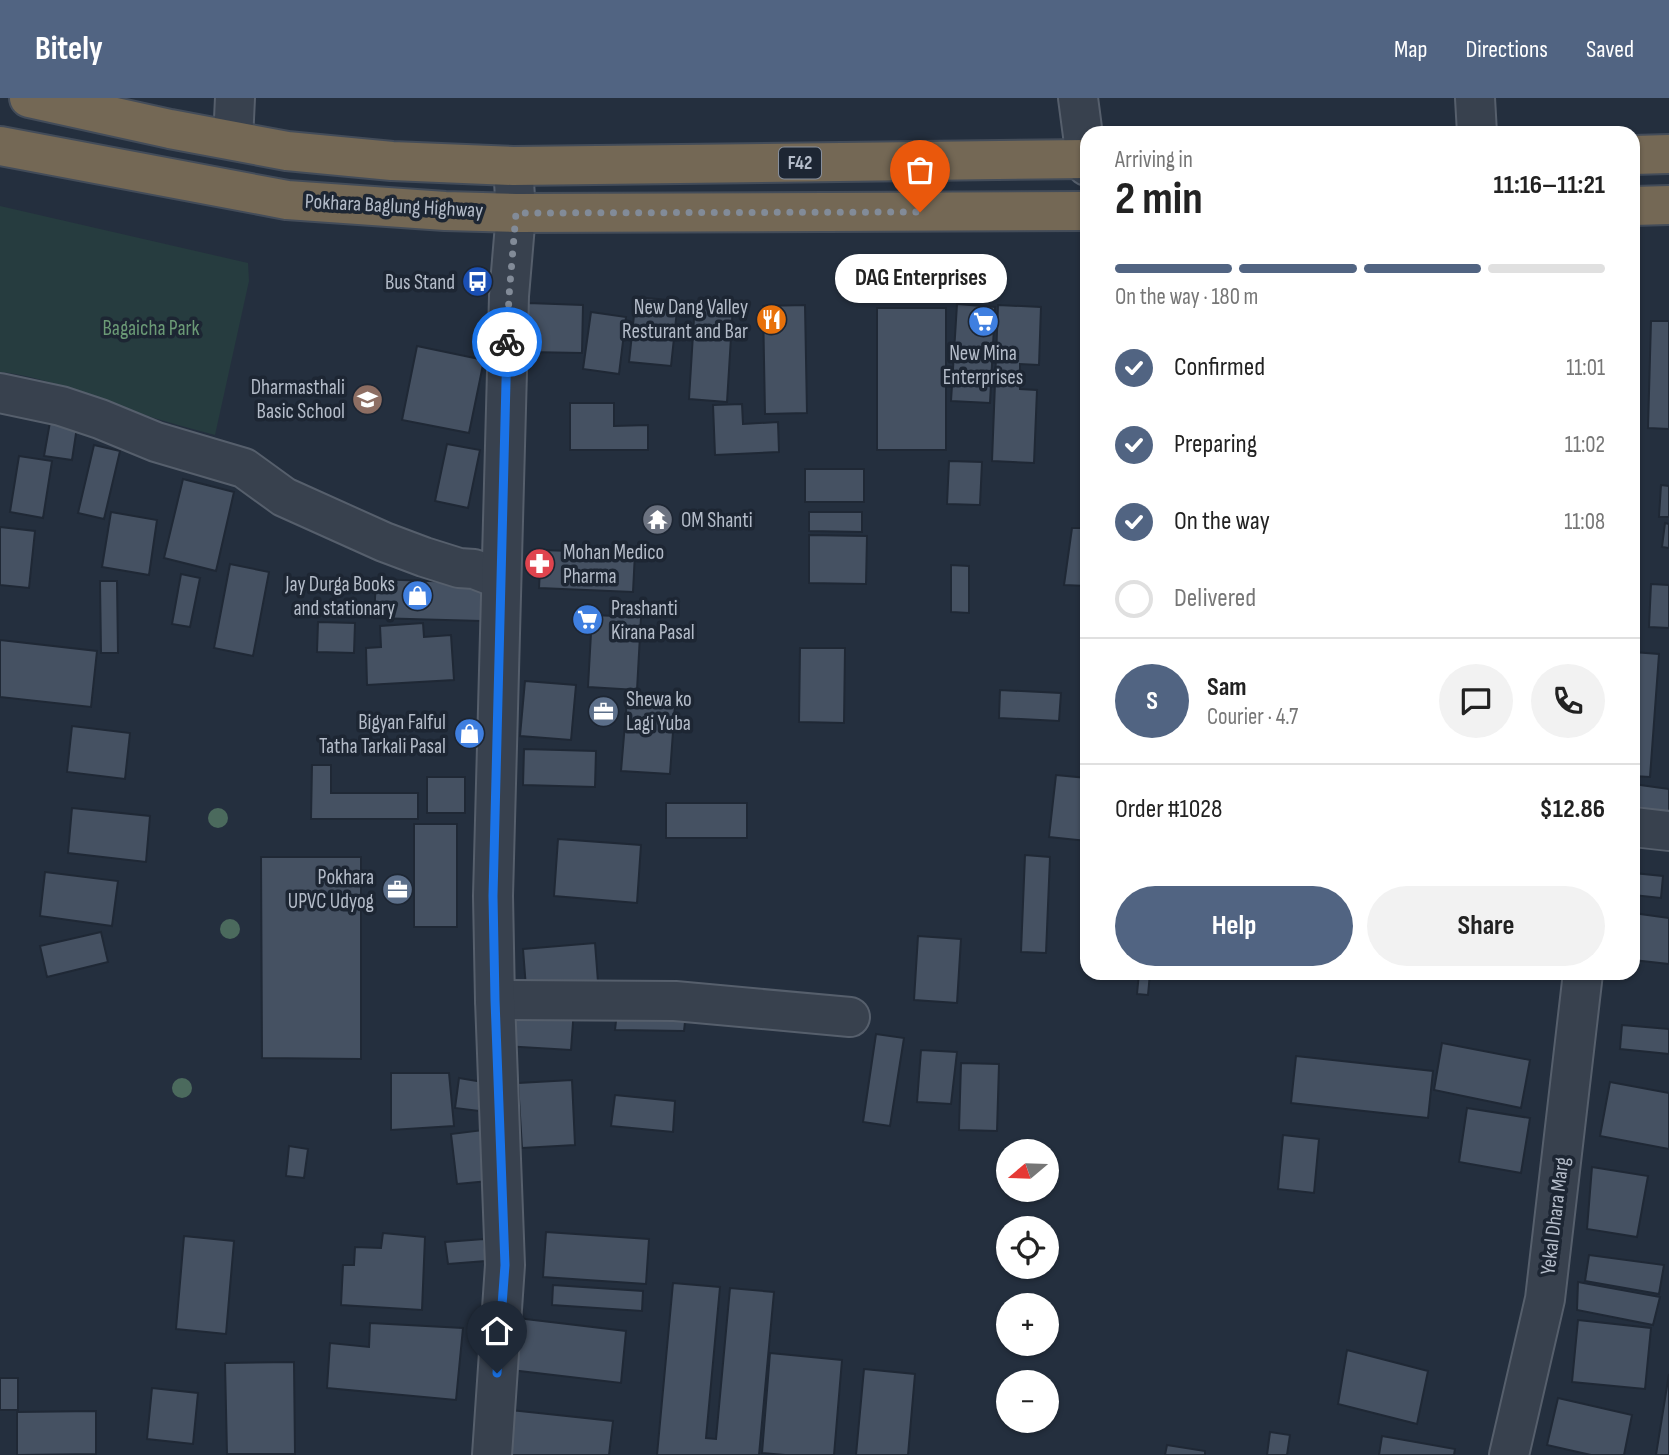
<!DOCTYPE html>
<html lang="en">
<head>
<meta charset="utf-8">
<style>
  :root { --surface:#fff; --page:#f2f2f2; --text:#222; --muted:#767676; --line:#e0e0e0; --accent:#516482 }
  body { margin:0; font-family:"Sofia Sans Condensed",sans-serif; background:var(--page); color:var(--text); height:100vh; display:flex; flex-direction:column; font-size:26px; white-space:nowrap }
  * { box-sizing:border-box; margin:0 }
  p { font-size:23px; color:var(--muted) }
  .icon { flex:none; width:38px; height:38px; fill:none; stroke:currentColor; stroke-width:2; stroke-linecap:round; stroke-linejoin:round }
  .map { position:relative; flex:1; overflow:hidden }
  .sheet { position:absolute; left:1080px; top:28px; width:560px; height:854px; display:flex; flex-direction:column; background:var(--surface); border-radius:21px; box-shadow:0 2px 5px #0004 }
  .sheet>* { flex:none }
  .needle { width:46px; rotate:251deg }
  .tools { position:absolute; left:996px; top:1041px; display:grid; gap:14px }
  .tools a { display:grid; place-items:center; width:63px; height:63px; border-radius:50%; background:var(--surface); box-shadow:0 2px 5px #0004; font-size:35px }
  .pin { position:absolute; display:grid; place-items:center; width:60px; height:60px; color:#fff; margin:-72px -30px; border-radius:50% 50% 50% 0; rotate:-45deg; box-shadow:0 0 7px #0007 }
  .pin .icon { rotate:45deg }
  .courier { position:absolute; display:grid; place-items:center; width:70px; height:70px; margin:-35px; border:5px solid #1a73e8; border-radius:50%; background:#fff; color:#222; box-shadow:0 2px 9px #0007 }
  .bubble { position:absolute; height:49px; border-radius:24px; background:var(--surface); box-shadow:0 2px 5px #0004; font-size:23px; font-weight:700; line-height:49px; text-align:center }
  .overview em { font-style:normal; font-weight:700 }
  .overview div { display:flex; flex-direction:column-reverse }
  .overview { display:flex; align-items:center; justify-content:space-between; height:119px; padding:0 35px }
  h1 { font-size:46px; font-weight:700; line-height:52px }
  .bar { display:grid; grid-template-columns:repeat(4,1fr); gap:10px 7px; align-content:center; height:84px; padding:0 35px }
  .bar i { height:9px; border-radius:5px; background:var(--line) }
  .bar .selected { background:var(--accent) }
  .bar p { grid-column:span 4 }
  .line { display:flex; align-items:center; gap:18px; padding:0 35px; border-top:2px solid var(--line) }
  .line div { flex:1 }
  .round { display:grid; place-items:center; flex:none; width:74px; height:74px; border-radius:37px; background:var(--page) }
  ol { padding:0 35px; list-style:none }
  li { display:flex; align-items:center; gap:21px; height:77px }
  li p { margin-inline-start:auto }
  li .icon { padding:7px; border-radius:50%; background:var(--accent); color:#fff; stroke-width:4 }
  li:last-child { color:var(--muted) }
  li i { width:38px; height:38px; border:4px solid var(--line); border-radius:50% }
  .cta { display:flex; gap:14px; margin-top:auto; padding:14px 35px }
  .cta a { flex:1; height:80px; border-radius:42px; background:var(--accent); color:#fff; font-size:28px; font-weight:700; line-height:80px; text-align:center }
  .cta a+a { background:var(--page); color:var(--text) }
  header { display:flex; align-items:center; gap:42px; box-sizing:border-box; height:98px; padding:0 35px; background:var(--accent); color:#fff }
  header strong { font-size:33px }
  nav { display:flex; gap:38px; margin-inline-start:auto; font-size:24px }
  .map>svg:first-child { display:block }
</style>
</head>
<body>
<header>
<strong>Bitely</strong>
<nav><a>Map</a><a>Directions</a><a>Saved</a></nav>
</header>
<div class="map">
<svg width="1669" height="1357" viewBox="0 0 1669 1357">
  <rect width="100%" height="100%" fill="#242f3e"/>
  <path fill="#263c3f" d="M0,108L248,165L249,183L215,337C189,330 162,323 136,314C92,299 47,279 0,274Z"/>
  <g fill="#455162" stroke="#1f2835" stroke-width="2">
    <path d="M636,199L678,203L671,268L629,264Z"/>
    <path d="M695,204L733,207L727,304L689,301Z"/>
    <path d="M528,205L583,207L582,255L527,254Z"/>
    <path d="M957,206L995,209L990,305L951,303Z"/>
    <path d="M805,207L807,315L765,316L763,208Z"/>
    <path d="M998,207L1041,209L1039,267L1020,266V291L1037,292L1034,365L992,363Z"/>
    <rect x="877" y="210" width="69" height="142"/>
    <path d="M591,214L626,219L619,276L583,271Z"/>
    <path d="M1651,223H1669V331L1648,330Z"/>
    <path d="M417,248L484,262L469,335L402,322Z"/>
    <path d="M570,305H614V328L648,327V352H570Z"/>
    <path d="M742,306L743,326L778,324L779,354L715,357L713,307Z"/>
    <path d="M50,324L77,329L72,362L44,358Z"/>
    <path d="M447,346L480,352L468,410L435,403Z"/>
    <path d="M94,347L120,353L104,421L78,415Z"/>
    <path d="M19,358L52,363L43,420L10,414Z"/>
    <path d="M949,363L982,364L980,407L947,406Z"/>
    <rect x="805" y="371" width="59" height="33"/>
    <path d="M183,381L234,394L216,473L164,460Z"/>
    <path d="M1661,387L1669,388V419H1659Z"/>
    <path d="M111,414L157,422L149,477L102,469Z"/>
    <path d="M809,414H862V434L809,433Z"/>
    <path d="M1665,425L1669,426V450L1662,449Z"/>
    <path d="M0,429L35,433L29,490L0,487Z"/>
    <path d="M1072,430H1087V488L1064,487Z"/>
    <path d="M809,437L867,438L866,486L809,485Z"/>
    <path d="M541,452L635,455L633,494L539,490Z"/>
    <path d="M230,466L269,474L253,558L214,550Z"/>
    <path d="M951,467L969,468V515L951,514Z"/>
    <path d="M181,476L200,480L190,529L172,526Z"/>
    <path d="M376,481L482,485L481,523L374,520Z"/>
    <path d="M100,483H117L118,555H101Z"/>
    <path d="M1651,486L1669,487V530L1649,529Z"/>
    <path d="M592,517L641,519L637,592L588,589Z"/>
    <path d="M318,524L355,525L354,555L317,554Z"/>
    <path d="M423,525L424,539L451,537L454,582L367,587L366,550L381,549L380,528Z"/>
    <path d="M0,542L97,553L91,609L0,599Z"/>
    <path d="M800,550H845L844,625L799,624Z"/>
    <path d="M1633,554L1659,556L1650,679L1633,678Z"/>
    <path d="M525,583L576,587L571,642L520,638Z"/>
    <path d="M1000,592L1061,595L1059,623L999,620Z"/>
    <path d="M627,602L675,606L670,676L621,673Z"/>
    <path d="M72,628L130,635L125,681L67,674Z"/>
    <path d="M524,651L596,653L595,689L523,687Z"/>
    <path d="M312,667H331V695H418V721H311Z"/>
    <path d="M1056,677L1087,680V743L1049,739Z"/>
    <rect x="427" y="679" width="38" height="36"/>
    <path d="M1633,686L1669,691V722L1633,716Z"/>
    <rect x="666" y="705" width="81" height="35"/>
    <path d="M72,710L150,718L146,764L68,755Z"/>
    <rect x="414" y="726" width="43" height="103"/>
    <path d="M558,741L641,747L637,805L554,798Z"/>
    <path d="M1025,757L1050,759L1046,855L1021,854Z"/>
    <path d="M261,759H361V961L262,960Z"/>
    <path d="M45,774L118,783L112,828L40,818Z"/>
    <path d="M1633,775L1663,778L1661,800L1633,797Z"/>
    <path d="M1633,815L1669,820V866L1633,862Z"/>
    <path d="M101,834L108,864L47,879L40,848Z"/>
    <path d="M918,838L961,841L957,905L914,902Z"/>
    <path d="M595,845L598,884L526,890L523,851Z"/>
    <path d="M1139,875H1150L1148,897L1137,896Z"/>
    <path d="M618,905L687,906L684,933L615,932Z"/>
    <path d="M505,906L574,911L571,952L502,948Z"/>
    <path d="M1622,927L1669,931V956L1620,951Z"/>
    <path d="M876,936L904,940L890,1028L863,1024Z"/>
    <path d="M1442,945L1530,962L1521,1010L1434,992Z"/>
    <path d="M921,952L957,954L951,1006L917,1004Z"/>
    <path d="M1296,958L1433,973L1428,1020L1291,1005Z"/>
    <path d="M961,965L999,966L997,1033L959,1032Z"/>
    <path d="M391,975H449L454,1028L391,1032Z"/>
    <path d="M459,980L483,984L479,1013L455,1010Z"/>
    <path d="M572,982L575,1047L522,1050L518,985Z"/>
    <path d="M1610,984L1669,995V1051L1600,1038Z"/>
    <path d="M615,997L675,1003L673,1034L611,1028Z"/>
    <path d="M1467,1010L1530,1020L1521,1075L1459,1064Z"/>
    <path d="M483,1032L489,1083L457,1086L451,1036Z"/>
    <path d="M1283,1037L1319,1041L1314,1095L1278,1091Z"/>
    <path d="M289,1048L308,1051L304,1080L286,1078Z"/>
    <path d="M1592,1069L1648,1078L1637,1139L1587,1131Z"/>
    <path d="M546,1134L649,1141L646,1186L543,1179Z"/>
    <path d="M383,1135L425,1139L422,1212L341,1207L343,1167H354L355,1149L381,1150Z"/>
    <path d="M184,1138L234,1143L226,1236L176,1231Z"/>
    <path d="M484,1141L486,1163L448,1166L445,1144Z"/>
    <path d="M1589,1157L1664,1167L1659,1196L1585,1183Z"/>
    <path d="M1578,1184L1660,1199L1653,1227L1577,1212Z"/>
    <path d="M673,1185L720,1189L706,1340L716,1341L730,1190L774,1194L759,1357H657Z"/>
    <path d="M553,1187L643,1193L642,1213L552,1207Z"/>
    <path d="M517,1220L626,1233L621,1285L511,1272Z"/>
    <path d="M1578,1222L1651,1230L1645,1291L1572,1284Z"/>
    <path d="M370,1225L463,1230L456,1302L327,1290L330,1245L369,1249Z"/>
    <path d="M1347,1252L1428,1273L1417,1326L1338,1306Z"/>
    <path d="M770,1255L842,1262L834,1357H785L762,1355Z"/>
    <path d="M294,1264L295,1356H227L225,1265Z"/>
    <path d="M864,1271L915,1276L908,1357H856Z"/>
    <path d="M1669,1276V1357H1656Z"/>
    <rect x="0" y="1280" width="18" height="32"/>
    <path d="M152,1290L198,1295L193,1346L147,1341Z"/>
    <path d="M1558,1300L1632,1317L1624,1357H1591L1547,1347Z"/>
    <path d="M502,1311L613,1323L609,1357H497Z"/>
    <path d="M96,1313V1356L17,1357V1314Z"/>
    <path d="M1270,1334L1290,1337L1287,1357H1267Z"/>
    <path d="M1382,1338L1455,1351L1454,1357H1379Z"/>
    <path d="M1167,1347L1205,1353V1357H1165Z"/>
  </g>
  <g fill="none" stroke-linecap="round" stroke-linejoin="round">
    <defs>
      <g id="minor">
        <path d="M1078,0L1087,68"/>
        <path d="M1475,0L1477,35"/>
        <path d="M233,42L235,0"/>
        <path d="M0,295L61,308L100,321L156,344L244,370L284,399L384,444L424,459L459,470L474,471L500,481"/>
        <path d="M1633,729L1669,733"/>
        <path d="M495,902L675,903L850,919"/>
        <path d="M492,1357L505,1167L495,902L493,798L509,198L516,115L513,68"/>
        <path d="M1509,1357L1545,1201L1583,875"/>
      </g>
      <g id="highway">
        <path d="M29,0L170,31L287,53L392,63L513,68L1087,61"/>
        <path d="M0,48L287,102L445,113L516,115L1087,113"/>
        <path d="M1633,57L1669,56"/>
        <path d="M1633,108L1669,107"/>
      </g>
    </defs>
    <use href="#minor" stroke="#565f6c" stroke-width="42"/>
    <use href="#highway" stroke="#434c59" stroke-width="42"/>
    <use href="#minor" stroke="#38414e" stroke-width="38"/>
    <use href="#highway" stroke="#746855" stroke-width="38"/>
  </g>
  <g fill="#4b6a5d">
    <circle cx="218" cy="720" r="10"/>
    <circle cx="230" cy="831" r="10"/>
    <circle cx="182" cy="990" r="10"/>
  </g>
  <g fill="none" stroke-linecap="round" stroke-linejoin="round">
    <path stroke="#828b98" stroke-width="7" stroke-dasharray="0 12.6" d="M507,244L509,198L516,115L920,114"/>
    <path stroke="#1a73e8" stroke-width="9" d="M497,1275L505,1167L495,902L493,798L507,244"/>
  </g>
  <defs>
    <symbol id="bus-disc" viewBox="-11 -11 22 22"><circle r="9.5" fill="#1a4fb4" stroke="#1d2633"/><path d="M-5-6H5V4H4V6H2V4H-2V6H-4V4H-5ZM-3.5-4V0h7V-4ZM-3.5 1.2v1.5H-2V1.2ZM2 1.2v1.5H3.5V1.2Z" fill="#fff"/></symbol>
    <symbol id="restaurant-disc" viewBox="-11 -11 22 22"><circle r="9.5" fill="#e8710a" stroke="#1d2633"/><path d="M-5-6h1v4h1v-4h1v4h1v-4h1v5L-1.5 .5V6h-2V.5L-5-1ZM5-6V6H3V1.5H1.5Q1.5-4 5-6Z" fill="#fff"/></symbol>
    <symbol id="supermarket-disc" viewBox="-11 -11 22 22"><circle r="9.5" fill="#3f7fe0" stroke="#1d2633"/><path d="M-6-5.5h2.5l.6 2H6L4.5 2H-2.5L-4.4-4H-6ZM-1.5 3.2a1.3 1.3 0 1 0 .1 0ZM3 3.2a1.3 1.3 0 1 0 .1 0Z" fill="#fff"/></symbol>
    <symbol id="school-disc" viewBox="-11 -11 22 22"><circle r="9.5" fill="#8d6e63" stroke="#1d2633"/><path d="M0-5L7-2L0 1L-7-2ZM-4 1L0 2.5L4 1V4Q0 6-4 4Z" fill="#fff"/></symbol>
    <symbol id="temple-disc" viewBox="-11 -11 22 22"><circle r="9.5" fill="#6b7280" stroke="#1d2633"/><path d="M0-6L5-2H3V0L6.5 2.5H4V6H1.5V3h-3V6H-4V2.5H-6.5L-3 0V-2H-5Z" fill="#fff"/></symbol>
    <symbol id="pharmacy-disc" viewBox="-11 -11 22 22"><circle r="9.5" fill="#e0444e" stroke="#1d2633"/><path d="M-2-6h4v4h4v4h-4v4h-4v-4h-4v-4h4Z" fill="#fff"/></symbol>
    <symbol id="shop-disc" viewBox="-11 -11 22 22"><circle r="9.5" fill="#3f7fe0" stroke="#1d2633"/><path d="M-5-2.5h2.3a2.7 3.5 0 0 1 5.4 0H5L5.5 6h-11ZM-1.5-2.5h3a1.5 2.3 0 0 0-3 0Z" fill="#fff"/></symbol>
    <symbol id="office-disc" viewBox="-11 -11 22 22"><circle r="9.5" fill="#5c6f8a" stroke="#1d2633"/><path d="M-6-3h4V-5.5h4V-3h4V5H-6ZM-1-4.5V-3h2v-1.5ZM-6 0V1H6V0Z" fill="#fff"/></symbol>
  </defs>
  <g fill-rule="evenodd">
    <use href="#bus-disc" x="460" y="166" width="35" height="35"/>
    <use href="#restaurant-disc" x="754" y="204" width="35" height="35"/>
    <use href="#supermarket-disc" x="966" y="206" width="35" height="35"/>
    <use href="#school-disc" x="350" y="284" width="35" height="35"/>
    <use href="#temple-disc" x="640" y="404" width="35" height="35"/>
    <use href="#pharmacy-disc" x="522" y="448" width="35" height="35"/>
    <use href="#shop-disc" x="400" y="480" width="35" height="35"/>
    <use href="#supermarket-disc" x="570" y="504" width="35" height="35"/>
    <use href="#office-disc" x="586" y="596" width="35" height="35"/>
    <use href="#shop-disc" x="452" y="618" width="35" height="35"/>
    <use href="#office-disc" x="380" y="774" width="35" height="35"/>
  </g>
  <g text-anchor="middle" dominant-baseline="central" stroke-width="7" stroke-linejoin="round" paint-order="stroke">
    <rect fill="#1d2633" stroke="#878f9c" stroke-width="2" x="779" y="49.5" width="42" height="31" rx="5"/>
    <g font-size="19" font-weight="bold" fill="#b4bcc9">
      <text x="800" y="65">F42</text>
    </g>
    <g font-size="21" fill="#b4bcc9" stroke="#1d2633">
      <text transform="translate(394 108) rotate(3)">Pokhara Baglung Highway</text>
      <text transform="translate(1555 1118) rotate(-83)">Yekal Dhara Marg</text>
    </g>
    <g font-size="21" fill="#b4bcc9" stroke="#1d2633" text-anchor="end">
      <text x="455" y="184">Bus Stand</text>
      <text x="748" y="209">New Dang Valley<tspan x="748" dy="24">Resturant and Bar</tspan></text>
      <text x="983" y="255" text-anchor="middle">New Mina<tspan x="983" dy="24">Enterprises</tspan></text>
      <text x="345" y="289">Dharmasthali<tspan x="345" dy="24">Basic School</tspan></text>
      <text x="681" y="422" text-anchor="start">OM Shanti</text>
      <text x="563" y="454" text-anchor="start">Mohan Medico<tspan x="563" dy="24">Pharma</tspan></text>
      <text x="395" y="486">Jay Durga Books<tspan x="395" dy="24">and stationary</tspan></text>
      <text x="611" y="510" text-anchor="start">Prashanti<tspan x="611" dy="24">Kirana Pasal</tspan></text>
      <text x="626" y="601" text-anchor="start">Shewa ko<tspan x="626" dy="24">Lagi Yuba</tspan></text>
      <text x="446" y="624">Bigyan Falful<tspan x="446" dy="24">Tatha Tarkali Pasal</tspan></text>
      <text x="374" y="779">Pokhara<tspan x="374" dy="24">UPVC Udyog</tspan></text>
    </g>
    <g font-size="21" fill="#6b9a76" stroke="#1d2633">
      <text x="151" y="230">Bagaicha Park</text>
    </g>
  </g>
</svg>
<div class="tools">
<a><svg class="needle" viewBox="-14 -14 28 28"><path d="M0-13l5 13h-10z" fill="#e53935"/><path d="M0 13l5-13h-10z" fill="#767676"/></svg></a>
<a><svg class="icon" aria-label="locate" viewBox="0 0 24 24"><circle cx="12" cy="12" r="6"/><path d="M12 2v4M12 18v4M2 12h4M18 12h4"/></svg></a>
<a>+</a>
<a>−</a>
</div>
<div class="pin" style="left:920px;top:114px;background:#ea580c"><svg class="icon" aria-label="bag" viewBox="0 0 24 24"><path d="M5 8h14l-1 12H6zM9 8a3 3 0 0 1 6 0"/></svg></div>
<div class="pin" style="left:497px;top:1275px;background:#1f2937"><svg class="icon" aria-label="home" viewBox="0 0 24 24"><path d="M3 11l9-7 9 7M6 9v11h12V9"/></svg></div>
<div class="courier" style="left:507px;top:244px"><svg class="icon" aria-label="bike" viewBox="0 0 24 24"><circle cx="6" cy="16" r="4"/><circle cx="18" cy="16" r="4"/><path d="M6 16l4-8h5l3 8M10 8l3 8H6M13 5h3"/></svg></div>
<div class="bubble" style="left:835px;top:156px;width:172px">DAG Enterprises</div>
<section class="sheet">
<div class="overview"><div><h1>2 min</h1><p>Arriving in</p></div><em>11:16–11:21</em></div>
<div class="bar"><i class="selected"></i><i class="selected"></i><i class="selected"></i><i></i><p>On the way · 180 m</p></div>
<ol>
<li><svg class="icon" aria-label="check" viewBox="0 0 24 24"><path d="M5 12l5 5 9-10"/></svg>Confirmed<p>11:01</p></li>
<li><svg class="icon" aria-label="check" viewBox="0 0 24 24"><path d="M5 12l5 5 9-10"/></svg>Preparing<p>11:02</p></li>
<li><svg class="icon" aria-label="check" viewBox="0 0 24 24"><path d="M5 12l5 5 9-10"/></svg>On the way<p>11:08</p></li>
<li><i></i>Delivered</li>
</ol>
<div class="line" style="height:126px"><b class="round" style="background:var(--accent);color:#fff">S</b><div><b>Sam</b><p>Courier · 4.7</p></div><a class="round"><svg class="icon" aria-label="chat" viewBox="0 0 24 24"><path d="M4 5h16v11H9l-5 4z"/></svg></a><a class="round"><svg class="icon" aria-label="phone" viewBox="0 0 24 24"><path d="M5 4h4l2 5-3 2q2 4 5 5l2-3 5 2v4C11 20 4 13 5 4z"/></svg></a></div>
<div class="line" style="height:91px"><div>Order #1028</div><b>$12.86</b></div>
<div class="cta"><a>Help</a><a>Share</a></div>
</section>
</div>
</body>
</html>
